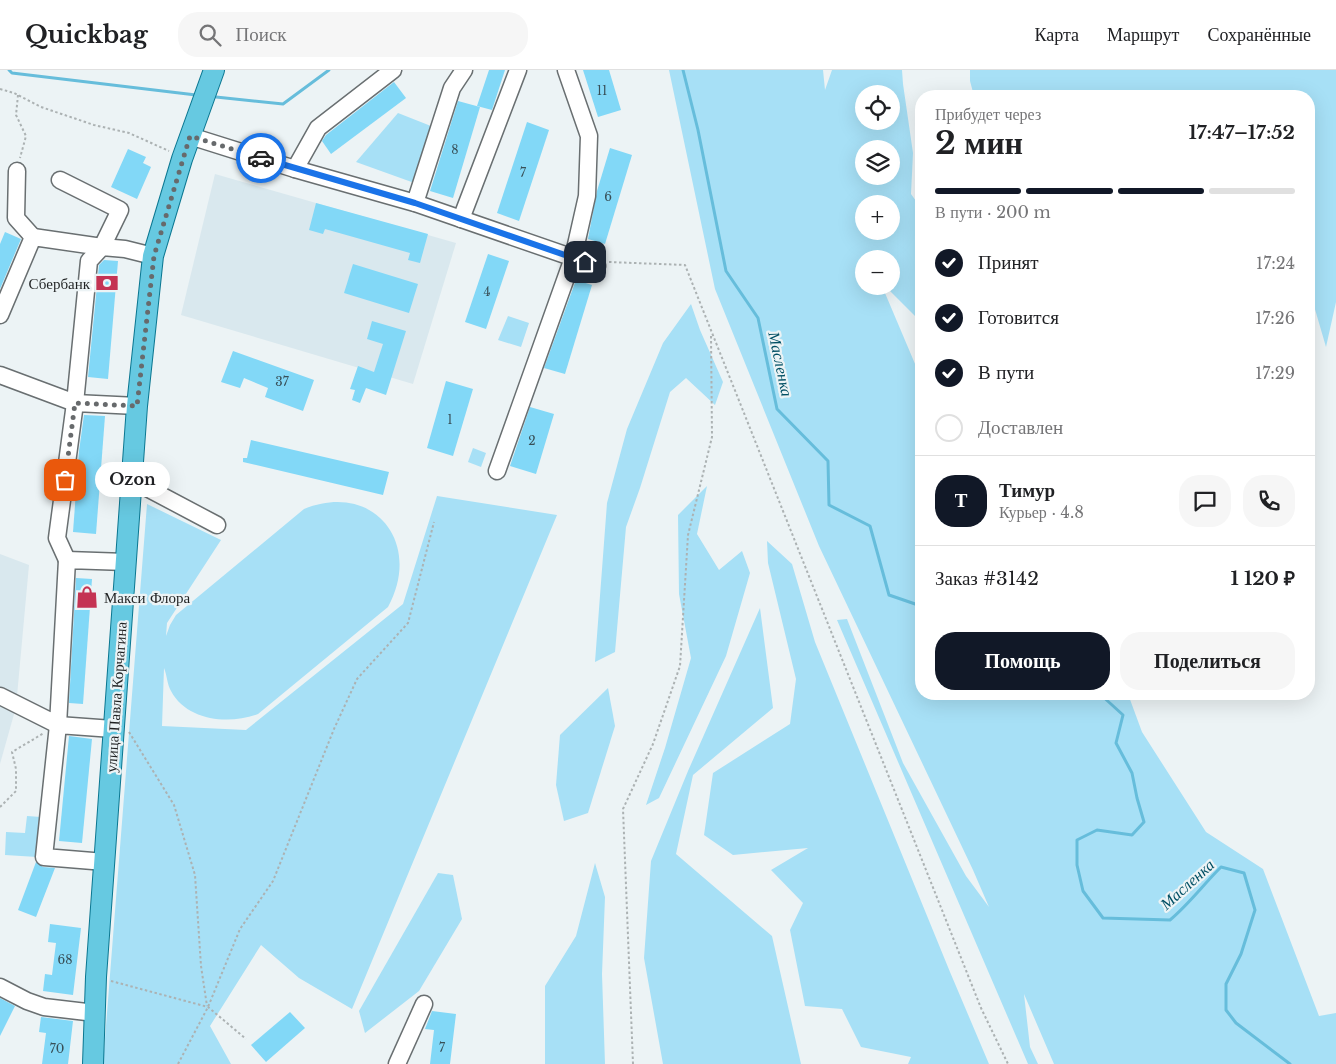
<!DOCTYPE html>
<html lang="ru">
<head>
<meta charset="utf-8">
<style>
  :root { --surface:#fff; --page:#f6f6f6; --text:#202124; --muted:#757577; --line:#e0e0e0; --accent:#111827 }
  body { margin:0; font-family:"Libre Baskerville",serif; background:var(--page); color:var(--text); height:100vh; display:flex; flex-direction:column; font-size:19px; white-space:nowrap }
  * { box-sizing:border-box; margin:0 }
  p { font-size:16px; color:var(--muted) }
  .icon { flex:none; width:28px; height:28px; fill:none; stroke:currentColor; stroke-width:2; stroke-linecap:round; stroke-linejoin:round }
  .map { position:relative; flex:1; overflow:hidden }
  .sheet { position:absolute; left:915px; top:20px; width:400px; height:610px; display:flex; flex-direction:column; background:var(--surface); border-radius:20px; box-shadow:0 5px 20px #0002 }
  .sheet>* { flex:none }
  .fabs { position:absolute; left:855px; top:15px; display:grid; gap:10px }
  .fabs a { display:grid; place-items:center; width:45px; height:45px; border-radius:50%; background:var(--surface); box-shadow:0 5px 20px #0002; font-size:25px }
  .pin { position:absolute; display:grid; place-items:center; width:42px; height:42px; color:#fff; margin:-21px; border-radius:10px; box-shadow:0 2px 8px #0006 }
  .courier { position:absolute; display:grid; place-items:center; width:50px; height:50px; margin:-25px; border:4px solid #1a73e8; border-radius:50%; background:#fff; color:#222; box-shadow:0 1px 6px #0007 }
  .bubble { position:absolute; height:35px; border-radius:18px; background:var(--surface); box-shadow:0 5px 20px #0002; font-size:16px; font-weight:700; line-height:35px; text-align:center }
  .summary em { font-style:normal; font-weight:700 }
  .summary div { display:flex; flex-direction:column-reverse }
  .summary { display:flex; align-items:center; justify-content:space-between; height:85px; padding:0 20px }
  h1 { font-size:32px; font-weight:700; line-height:38px }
  .bar { display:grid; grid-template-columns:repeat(4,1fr); gap:8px 5px; align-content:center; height:60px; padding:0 20px }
  .bar i { height:6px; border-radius:4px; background:var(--line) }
  .bar .active { background:var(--accent) }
  .bar p { grid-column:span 4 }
  .line { display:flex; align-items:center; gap:12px; padding:0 20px; border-top:1px solid var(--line) }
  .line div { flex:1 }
  .round { display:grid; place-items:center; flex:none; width:52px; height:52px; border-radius:20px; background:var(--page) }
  ol { padding:0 20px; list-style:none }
  li { display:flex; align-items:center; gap:15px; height:55px }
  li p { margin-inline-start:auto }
  li .icon { padding:5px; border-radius:50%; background:var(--accent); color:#fff; stroke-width:4 }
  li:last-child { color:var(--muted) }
  li i { width:28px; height:28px; border:2px solid var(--line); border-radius:50% }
  .button { display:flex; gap:10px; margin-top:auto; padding:10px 20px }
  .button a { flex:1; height:58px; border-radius:20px; background:var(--accent); color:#fff; font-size:20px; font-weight:700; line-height:58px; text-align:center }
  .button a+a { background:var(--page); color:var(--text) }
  header { display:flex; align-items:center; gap:30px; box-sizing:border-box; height:70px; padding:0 25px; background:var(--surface); border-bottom:1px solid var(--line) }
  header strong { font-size:24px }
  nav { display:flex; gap:28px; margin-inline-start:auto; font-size:18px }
  .search { width:350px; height:45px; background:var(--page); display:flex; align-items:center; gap:12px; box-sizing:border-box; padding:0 18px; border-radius:20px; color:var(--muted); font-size:19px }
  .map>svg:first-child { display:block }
</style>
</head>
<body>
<header>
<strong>Quickbag</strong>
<div class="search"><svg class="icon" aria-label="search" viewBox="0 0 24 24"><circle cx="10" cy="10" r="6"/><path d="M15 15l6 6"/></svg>Поиск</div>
<nav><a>Карта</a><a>Маршрут</a><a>Сохранённые</a></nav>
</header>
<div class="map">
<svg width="1336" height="994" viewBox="0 0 1336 994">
  <rect width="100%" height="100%" fill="#ecf3f5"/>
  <g fill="#d9e8ee">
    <path d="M215,104L456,173L413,314L181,245Z"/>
    <path d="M0,484L29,495L16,637L0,694Z"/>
  </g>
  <g fill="#a7e0f6" fill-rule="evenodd">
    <path d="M669,0H823L825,20L832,0H902L903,14L913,83L911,124L921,138V252L885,216H891V189H864V216H882L921,308V624H1128L1142,662L1206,762L1263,799L1319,946L1336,943V994H1054L1024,924L1030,977L1038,994H1028L837,550L847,549L903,693L966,806L989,837L973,800L819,476L715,219ZM864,24H891V51H864ZM864,79H891V106H864ZM864,134H891V161H864Z"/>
    <path d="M970,0H1336V232L1326,277L1312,229L1311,131L1309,120V26H974L970,11Z"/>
    <path d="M398,43L436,58L420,115L356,92Z"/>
    <path d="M691,234L700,260L723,312L715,335L686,308L670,322L640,418L626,457L615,582L595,592L607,433L627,359L663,273Z"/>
    <path d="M508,246L529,253L521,277L498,270Z"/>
    <path d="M473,378L486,383L481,397L468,392Z"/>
    <path d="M707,416L697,464L719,500L742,481L750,503L726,586L659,728L646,735L665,678L691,588L679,524L678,445Z"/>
    <path d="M437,426L557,445L352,939L299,908L261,875L210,956L231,994H103L147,434L221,470L167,553L166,566L170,555L176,545L304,439C374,411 423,473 388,537L258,644C229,655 187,651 171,621C167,614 167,605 164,598L162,656L246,660L403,534Z"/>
    <path d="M767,471L792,494L815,572L950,902L989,994H908L911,987L861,977L842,939L805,936L790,860L803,833L771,800L808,778L733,785L704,765L713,703L790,654L796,609L768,493Z"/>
    <path d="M760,538L773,638L693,705L676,784L772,866L801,994H663L644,888L651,791L688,701Z"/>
    <path d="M608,618L615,656L588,743L564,751L556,715L560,665Z"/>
    <path d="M27,746L41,747L37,787L5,785L6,762L25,763Z"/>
    <path d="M595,793L605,827L602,904L605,994H545V916L576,866Z"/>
    <path d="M438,803L453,805L462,849L419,921L365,963L359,941Z"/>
  </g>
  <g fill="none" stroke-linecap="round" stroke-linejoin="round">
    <g stroke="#66bddb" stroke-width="3">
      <path d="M9,0L12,3L196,25"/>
      <path d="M683,0L698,60L726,201L758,248L777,339L828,391L829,435L870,456L889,525L921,536"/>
      <path d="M216,27L283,34L329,0"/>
      <path d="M1100,624L1123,645L1116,673L1132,703L1137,728L1144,752L1132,765L1097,760L1077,770V795L1083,821L1103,848L1170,850C1189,834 1203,815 1221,797L1244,803L1255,840L1241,884L1226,914V940L1236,953L1290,994"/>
    </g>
  </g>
  <g fill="#82d8f7">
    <path d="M489,0H505L492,40L477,36Z"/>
    <path d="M583,0H609L621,40L598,47Z"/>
    <path d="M394,12L406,28L331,84L322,71L326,65Z"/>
    <path d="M458,31L480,37L453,128L430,121Z"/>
    <path d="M527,52L549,60L519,151L497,143Z"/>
    <path d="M610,78L632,85L605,174L588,169L597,121Z"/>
    <path d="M128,79L146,87L143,93L151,97L137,129L111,117Z"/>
    <path d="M316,133L428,164L420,193L408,190L410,183L325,159L323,164L309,160Z"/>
    <path d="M5,162L21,169L0,219V174Z"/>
    <path d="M488,184L509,191L486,259L465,252Z"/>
    <path d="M104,190L118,191L108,309L88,307L99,195Z"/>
    <path d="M353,194L418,214L409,243L344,223Z"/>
    <path d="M576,210L592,215L565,304L544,298Z"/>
    <path d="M372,251L406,261L386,325L366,318L360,333L352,330L355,320L350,319L358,296L374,302L383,274L367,269Z"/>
    <path d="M233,281L314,310L303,341L265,327L268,318L244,308L240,318L221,312Z"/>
    <path d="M446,311L473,319L453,386L427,378Z"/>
    <path d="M530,337L554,344L536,404L510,396Z"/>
    <path d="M84,345L105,346L96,464L73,462L79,381Z"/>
    <path d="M251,370L389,402L383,425L243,392V388H247Z"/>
    <path d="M76,508L92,509L83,634L69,633Z"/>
    <path d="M69,666L92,669L82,773L59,771Z"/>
    <path d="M36,792L43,797L55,798L36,847L18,840Z"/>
    <path d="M50,854L81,858L73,925L43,921L45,904L52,905L56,873L48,872Z"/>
    <path d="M0,928L15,936L0,966Z"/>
    <path d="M432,941L456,944L450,994H430L434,960L425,959Z"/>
    <path d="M290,942L305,958L266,992L251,975Z"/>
    <path d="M41,947L73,951L68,994H42L46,963L39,962Z"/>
  </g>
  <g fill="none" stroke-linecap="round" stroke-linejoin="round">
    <defs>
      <g id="minor">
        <path d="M190,66L295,99L415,133L597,196"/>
        <path d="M295,99L318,58L393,0"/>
        <path d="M17,101L16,148L33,167"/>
        <path d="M415,133L452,18L464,0"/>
        <path d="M461,149L518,0"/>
        <path d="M0,245L33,167L102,177L120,140L60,110"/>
        <path d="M0,305L75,333L89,191L102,177L125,179L153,186"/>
        <path d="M497,401L573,188L587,126L589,66L566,0"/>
        <path d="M132,410L217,455"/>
        <path d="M67,490L57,468L75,333L137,336"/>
        <path d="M0,626L58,655L67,490L126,492"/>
        <path d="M105,792L44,787L58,655L113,659"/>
        <path d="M0,917L27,931L44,937L95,943"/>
        <path d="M397,994L424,934"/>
      </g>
      <path id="major" d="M93,994L96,907L137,336L153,186L182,89L214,0"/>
    </defs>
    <use href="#minor" stroke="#696f71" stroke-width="19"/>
    <use href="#major" stroke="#0b7791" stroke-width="22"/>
    <g stroke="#acb2b3" stroke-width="2" stroke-dasharray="2.5 2.5" stroke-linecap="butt">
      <path d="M0,19L14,23L41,37L94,55L129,63L169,81"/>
      <path d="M18,25L16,45L26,66L20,88"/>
      <path d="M609,192L685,195L981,938L1008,994"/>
      <path d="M129,662L174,735L195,805L201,896L207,936"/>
      <path d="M0,737L16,721V699L12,682L44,663"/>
      <path d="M111,911L208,937L246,969"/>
      <path d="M178,994L208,937L240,859L273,811L334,659L357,609L408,553L434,452"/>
      <path d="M633,994L623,739L653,674L680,596L688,465L712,367L711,264"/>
    </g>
    <use href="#minor" stroke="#fff" stroke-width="16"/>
    <use href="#major" stroke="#66c9e1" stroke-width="20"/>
  </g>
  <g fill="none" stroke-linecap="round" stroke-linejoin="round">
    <path stroke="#676a6c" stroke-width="5" stroke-dasharray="0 9" d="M65,410L75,333L137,336L154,186L190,66L261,88"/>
    <path stroke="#1a73e8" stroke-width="6" d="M261,88L415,133L585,192"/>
  </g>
  <defs>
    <symbol id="bank-bare" viewBox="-9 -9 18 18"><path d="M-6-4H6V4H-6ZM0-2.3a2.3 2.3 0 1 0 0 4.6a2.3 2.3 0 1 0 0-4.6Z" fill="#c43353" stroke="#ecf3f5" stroke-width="2.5" paint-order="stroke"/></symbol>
    <symbol id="shop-bare" viewBox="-9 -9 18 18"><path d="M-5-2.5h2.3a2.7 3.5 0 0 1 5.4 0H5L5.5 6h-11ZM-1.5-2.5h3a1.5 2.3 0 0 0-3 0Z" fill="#c43353" stroke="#ecf3f5" stroke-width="2.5" paint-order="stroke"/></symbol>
  </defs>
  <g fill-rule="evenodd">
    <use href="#bank-bare" x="91" y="197" width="32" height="32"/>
    <use href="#shop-bare" x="71" y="511" width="32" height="32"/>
  </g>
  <g text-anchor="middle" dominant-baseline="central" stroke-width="4.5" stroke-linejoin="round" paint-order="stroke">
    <g font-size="12" fill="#384f57">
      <text x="602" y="20">11</text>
      <text x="455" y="79">8</text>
      <text x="523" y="102">7</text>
      <text x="608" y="126">6</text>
      <text x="487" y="221">4</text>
      <text x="282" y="311">37</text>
      <text x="450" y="349">1</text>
      <text x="532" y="370">2</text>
      <text x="65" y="889">68</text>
      <text x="442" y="977">7</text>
      <text x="57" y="978">70</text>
    </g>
    <g font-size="15" fill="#1f2122" stroke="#ecf3f5" text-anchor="end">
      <text x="90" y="213">Сбербанк</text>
      <text x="104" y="527" text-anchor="start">Макси Флора</text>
    </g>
    <g font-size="15" fill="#1f2122" stroke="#ecf3f5">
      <text transform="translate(116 627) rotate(-86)">улица Павла Корчагина</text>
    </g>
    <g font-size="16" font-style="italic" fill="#004f64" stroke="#ecf3f5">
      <text transform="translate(781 294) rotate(78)">Масленка</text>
      <text transform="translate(1187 814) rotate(-42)">Масленка</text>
    </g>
  </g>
</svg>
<div class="fabs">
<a><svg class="icon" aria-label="locate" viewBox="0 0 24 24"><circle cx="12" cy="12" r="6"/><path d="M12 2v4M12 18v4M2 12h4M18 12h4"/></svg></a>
<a><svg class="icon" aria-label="layers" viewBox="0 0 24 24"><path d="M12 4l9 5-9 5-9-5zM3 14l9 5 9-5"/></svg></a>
<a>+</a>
<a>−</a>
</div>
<div class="pin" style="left:65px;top:410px;background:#ea580c"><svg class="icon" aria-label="bag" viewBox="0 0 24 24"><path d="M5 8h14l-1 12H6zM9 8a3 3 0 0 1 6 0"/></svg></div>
<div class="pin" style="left:585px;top:192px;background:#1f2937"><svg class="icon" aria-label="home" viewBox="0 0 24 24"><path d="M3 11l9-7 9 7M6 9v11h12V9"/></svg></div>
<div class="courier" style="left:261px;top:88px"><svg class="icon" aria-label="car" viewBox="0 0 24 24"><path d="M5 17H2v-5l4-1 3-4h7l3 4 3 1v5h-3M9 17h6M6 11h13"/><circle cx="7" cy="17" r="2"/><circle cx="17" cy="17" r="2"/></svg></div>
<div class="bubble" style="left:95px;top:392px;width:75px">Ozon</div>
<section class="sheet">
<div class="summary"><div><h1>2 мин</h1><p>Прибудет через</p></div><em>17:47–17:52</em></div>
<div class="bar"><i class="active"></i><i class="active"></i><i class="active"></i><i></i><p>В пути · 200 m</p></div>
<ol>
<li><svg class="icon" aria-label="check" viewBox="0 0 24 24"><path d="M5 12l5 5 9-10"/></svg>Принят<p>17:24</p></li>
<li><svg class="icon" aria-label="check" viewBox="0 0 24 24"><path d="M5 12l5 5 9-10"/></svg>Готовится<p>17:26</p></li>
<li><svg class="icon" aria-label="check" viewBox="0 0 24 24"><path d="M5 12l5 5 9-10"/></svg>В пути<p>17:29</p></li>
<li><i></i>Доставлен</li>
</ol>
<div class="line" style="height:90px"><b class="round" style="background:var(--accent);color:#fff">Т</b><div><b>Тимур</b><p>Курьер · 4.8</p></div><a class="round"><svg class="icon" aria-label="chat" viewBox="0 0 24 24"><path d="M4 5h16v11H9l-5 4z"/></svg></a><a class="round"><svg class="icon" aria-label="phone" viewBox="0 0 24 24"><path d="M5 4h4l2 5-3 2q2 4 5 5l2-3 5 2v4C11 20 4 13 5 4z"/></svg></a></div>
<div class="line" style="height:65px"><div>Заказ #3142</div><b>1 120 ₽</b></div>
<div class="button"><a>Помощь</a><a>Поделиться</a></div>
</section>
</div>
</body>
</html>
